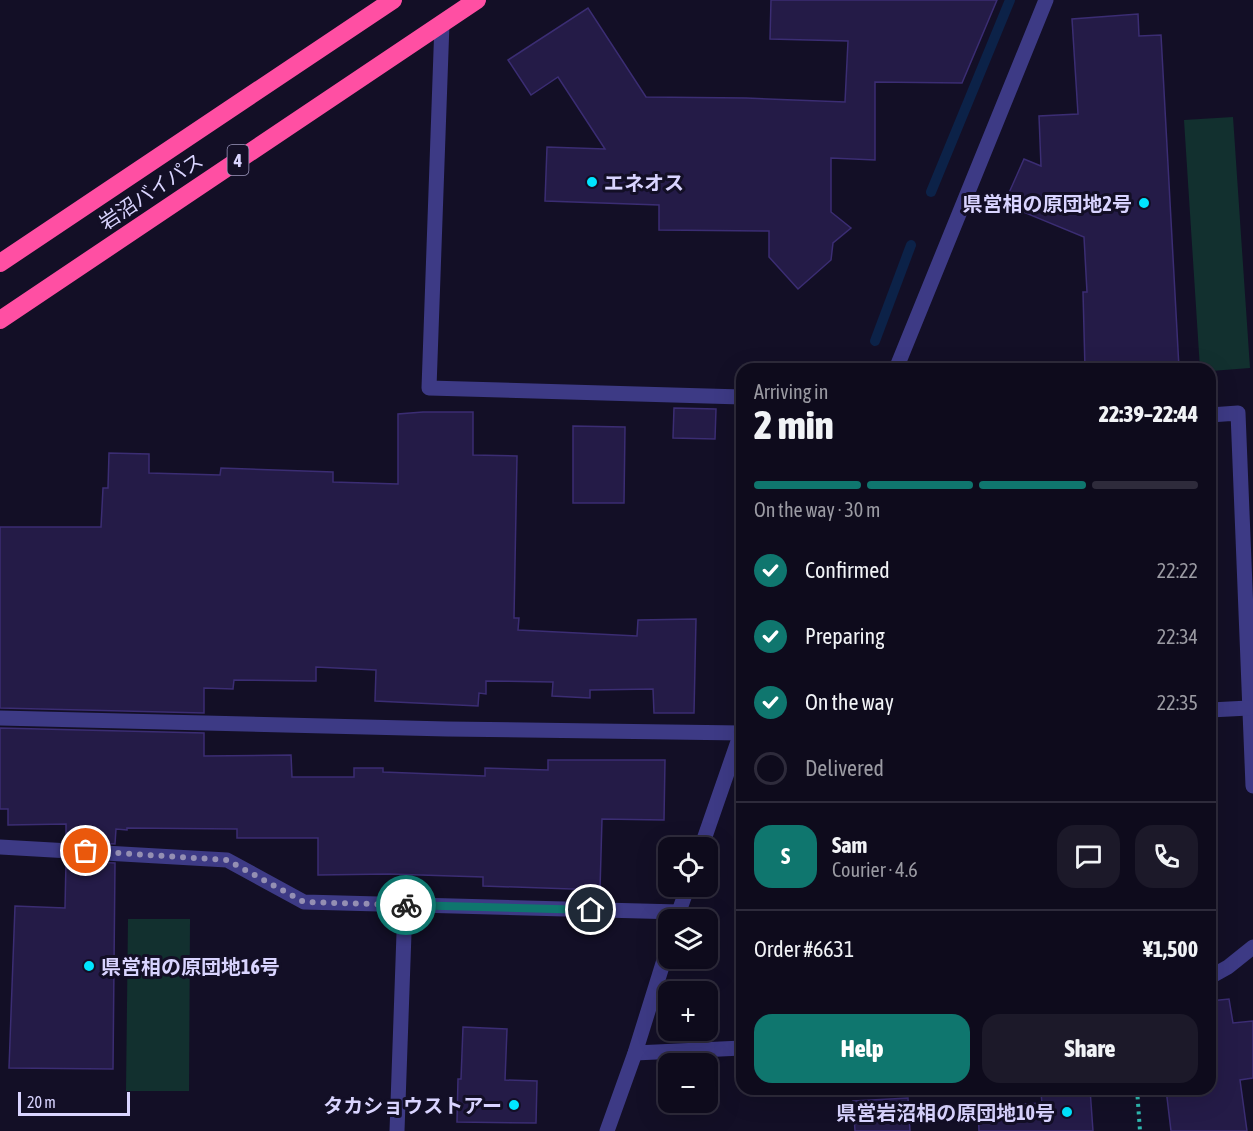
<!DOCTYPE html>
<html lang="en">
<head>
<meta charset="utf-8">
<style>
  :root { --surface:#0e0b1c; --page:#1c1929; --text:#f1f3f6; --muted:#9b9ba3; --line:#2e2b3b; --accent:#0f766e }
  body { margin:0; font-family:"Asap Condensed","Noto Sans JP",sans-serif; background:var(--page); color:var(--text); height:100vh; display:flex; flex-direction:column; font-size:22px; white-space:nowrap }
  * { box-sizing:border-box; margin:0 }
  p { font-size:20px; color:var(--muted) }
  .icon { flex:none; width:33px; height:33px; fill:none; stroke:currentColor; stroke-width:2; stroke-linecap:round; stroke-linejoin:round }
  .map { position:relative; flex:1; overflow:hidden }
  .drawer { position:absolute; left:736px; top:363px; width:480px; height:732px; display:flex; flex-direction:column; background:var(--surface); border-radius:18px; box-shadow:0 6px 24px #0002,0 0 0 2px var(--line) }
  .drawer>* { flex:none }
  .fabs { position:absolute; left:658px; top:837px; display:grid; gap:12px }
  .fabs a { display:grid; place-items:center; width:60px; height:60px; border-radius:12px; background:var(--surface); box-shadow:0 6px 24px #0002,0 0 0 2px var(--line); font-size:30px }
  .scale { position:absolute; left:18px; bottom:15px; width:112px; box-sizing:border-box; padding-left:6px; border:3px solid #d9d4ff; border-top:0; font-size:16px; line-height:21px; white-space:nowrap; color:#d9d4ff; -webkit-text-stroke:4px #130f26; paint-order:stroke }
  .pin { position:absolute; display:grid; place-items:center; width:51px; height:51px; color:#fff; margin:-26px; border:3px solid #fff; border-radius:50%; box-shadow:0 2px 6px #0007 }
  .courier { position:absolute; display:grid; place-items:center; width:60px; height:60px; margin:-30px; border:4px solid #0f766e; border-radius:50%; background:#fff; color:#222; box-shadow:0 2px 8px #0007 }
  .headline em { font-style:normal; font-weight:800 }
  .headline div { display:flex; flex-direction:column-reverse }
  .headline { display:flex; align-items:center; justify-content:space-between; height:102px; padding:0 18px }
  h1 { font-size:39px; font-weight:800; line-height:45px }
  .bar { display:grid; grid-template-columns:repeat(4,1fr); gap:9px 6px; align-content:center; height:72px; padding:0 18px }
  .bar i { height:8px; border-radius:4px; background:var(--line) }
  .bar .current { background:var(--accent) }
  .bar p { grid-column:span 4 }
  .line { display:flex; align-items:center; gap:15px; padding:0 18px; border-top:2px solid var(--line) }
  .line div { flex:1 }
  .round { display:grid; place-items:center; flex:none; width:63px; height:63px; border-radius:18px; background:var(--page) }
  ol { padding:0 18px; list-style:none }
  li { display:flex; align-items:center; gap:18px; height:66px }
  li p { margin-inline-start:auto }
  li .icon { padding:6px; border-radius:50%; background:var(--accent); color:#fff; stroke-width:4 }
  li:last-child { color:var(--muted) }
  li i { width:33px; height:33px; border:3px solid var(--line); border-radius:50% }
  .cta { display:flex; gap:12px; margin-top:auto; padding:12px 18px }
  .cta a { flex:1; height:69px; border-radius:18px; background:var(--accent); color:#fff; font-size:24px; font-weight:800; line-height:69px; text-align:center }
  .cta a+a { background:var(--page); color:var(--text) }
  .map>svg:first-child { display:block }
</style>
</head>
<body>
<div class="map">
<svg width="1253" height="1131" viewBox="0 0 1253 1131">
  <rect width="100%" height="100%" fill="#130f26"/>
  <g fill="#12302f">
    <path d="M1233,117L1250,368L1211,371L1210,369H1200L1184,120Z"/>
    <path d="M128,919H190L189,1091H126Z"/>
  </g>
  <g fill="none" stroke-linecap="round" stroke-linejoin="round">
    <g stroke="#0c2248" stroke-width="10">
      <path d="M931,192L1010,0"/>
      <path d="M875,341L911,245"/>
    </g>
  </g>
  <g fill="#241b47" stroke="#3b2d73" stroke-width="1.5">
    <path d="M771,0H997L962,83L875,82V160L831,158V212L851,228L833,243L831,260L798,289L769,257V231L659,230V205L545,201L547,147L605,149L558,77L531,95L508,60L588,8L646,97L746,98L845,102L848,41L770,39Z"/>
    <path d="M1138,14L1139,36L1161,35L1179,368L1085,369L1083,292H1087L1084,237L1004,204L1024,159L1041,166L1039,116L1078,114L1072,19Z"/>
    <path d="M674,408L716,409L715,439L673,438Z"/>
    <path d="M423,412H473V455L517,456L514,618H519L518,630L637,636L638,620L696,619L694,713H654L653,689L590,690V698L552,696L553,682L486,681V694L479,693L478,706L375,701L376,670L316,667V681L234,680L233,689L204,688V713L0,708V527H101L103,488H108L109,453L149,454V473L220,475L221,468L333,472V482L398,484V414Z"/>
    <path d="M573,426L625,427L624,503H573Z"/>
    <path d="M0,728L204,733V756L291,755L292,777H354V768H383V772L485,776V768L548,770V760H665L664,820L602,819L600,890L483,886V877L389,874L318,875V838H237V829L127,828V830L116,829L115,844L66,841V824L8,825V809H0Z"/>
    <path d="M66,861L115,863L113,1069L9,1068L15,906L65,908Z"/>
    <path d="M1229,999L1233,1023L1253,1021V1078L1240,1080L1247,1131H1171L1166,1089H1210V1001Z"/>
    <path d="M463,1027L507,1029L505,1080L537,1081L536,1123L457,1122L458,1079H461Z"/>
    <path d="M1079,1089H1090L1093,1131H979L978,1107L1042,1103L1041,1093Z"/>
    <path d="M908,1098L910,1131H855L853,1101Z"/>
  </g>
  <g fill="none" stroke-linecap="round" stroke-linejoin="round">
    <path stroke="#2fb8b0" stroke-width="4" stroke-dasharray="3 4.5" stroke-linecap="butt" d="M1137,1089L1140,1131"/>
    <g stroke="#3d3a85" stroke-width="15">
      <path d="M442,23L429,388L742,397"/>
      <path d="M896,369L1046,0"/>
      <path d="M1210,415L1238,413L1253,786"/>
      <path d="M1210,710L1249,708"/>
      <path d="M0,718L447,729L742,733"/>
      <path d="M0,847L227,860L304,902L679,912"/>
      <path d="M701,848L742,730"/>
      <path d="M676,920L688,886"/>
      <path d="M1210,977L1228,967L1253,947"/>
      <path d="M635,1053L742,1048"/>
      <path d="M397,1131L405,905"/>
      <path d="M607,1131L635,1053L669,944"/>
    </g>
    <g stroke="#ff4fa3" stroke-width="18">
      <path d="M0,263L393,0"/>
      <path d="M0,320L477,0"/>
    </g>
  </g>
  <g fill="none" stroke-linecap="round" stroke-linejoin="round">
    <path stroke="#948fb3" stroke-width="6" stroke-dasharray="0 10.8" d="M86,851L227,860L304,902L406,905"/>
    <path stroke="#0f766e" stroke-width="8" d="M406,905L591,910"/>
  </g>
  <g fill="#00e5ff" stroke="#130f26" stroke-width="2">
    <circle cx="592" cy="182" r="6"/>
    <circle cx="1144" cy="203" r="6"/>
    <circle cx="89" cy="966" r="6"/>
    <circle cx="514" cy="1105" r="6"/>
    <circle cx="1067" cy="1112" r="6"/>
  </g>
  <g text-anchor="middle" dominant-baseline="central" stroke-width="6" stroke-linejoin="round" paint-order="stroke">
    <rect fill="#130f26" stroke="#9e99be" stroke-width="1.5" x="227.5" y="145" width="21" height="30" rx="4.5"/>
    <g font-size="18" font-weight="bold" fill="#d9d4ff">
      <text x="238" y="160">4</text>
    </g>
    <g font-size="20" font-weight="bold" fill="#d9d4ff" stroke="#130f26" text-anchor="end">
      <text x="604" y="182" text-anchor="start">エネオス</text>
      <text x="1132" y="203">県営相の原団地2号</text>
      <text x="101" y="966" text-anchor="start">県営相の原団地16号</text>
      <text x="502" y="1105">タカショウストアー</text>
      <text x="1055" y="1112">県営岩沼相の原団地10号</text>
    </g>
    <g font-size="20" fill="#d9d4ff" stroke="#130f26">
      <text transform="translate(151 191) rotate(-34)">岩沼バイパス</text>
    </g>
  </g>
</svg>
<div class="fabs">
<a><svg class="icon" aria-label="locate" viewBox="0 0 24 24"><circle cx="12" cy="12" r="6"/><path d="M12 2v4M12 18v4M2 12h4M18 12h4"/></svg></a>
<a><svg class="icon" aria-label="layers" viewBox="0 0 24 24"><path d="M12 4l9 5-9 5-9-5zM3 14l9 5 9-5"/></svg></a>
<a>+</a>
<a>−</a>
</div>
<div class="scale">20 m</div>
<div class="pin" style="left:86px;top:851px;background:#ea580c"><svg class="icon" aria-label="bag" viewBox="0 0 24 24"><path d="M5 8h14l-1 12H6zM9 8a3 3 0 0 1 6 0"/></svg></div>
<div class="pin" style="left:591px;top:910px;background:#1f2937"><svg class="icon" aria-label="home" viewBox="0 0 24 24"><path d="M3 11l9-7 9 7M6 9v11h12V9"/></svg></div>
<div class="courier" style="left:406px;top:905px"><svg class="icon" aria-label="bike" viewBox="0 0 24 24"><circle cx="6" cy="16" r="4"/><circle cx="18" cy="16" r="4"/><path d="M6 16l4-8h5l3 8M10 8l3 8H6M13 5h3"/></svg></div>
<section class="drawer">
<div class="headline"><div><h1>2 min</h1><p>Arriving in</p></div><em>22:39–22:44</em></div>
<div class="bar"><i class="current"></i><i class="current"></i><i class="current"></i><i></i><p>On the way · 30 m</p></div>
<ol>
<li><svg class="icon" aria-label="check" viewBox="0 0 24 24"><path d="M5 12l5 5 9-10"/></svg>Confirmed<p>22:22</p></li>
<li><svg class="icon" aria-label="check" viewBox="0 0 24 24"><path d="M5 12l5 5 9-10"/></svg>Preparing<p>22:34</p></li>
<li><svg class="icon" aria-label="check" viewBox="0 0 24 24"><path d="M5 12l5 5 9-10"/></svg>On the way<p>22:35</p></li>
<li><i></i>Delivered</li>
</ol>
<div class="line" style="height:108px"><b class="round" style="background:var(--accent);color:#fff">S</b><div><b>Sam</b><p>Courier · 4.6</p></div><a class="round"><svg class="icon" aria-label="chat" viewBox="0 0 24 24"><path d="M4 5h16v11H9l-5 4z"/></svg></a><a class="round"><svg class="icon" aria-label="phone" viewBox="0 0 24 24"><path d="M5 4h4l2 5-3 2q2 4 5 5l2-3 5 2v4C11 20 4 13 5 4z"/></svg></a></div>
<div class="line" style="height:78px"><div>Order #6631</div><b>¥1,500</b></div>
<div class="cta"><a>Help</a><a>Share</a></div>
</section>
</div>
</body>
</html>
